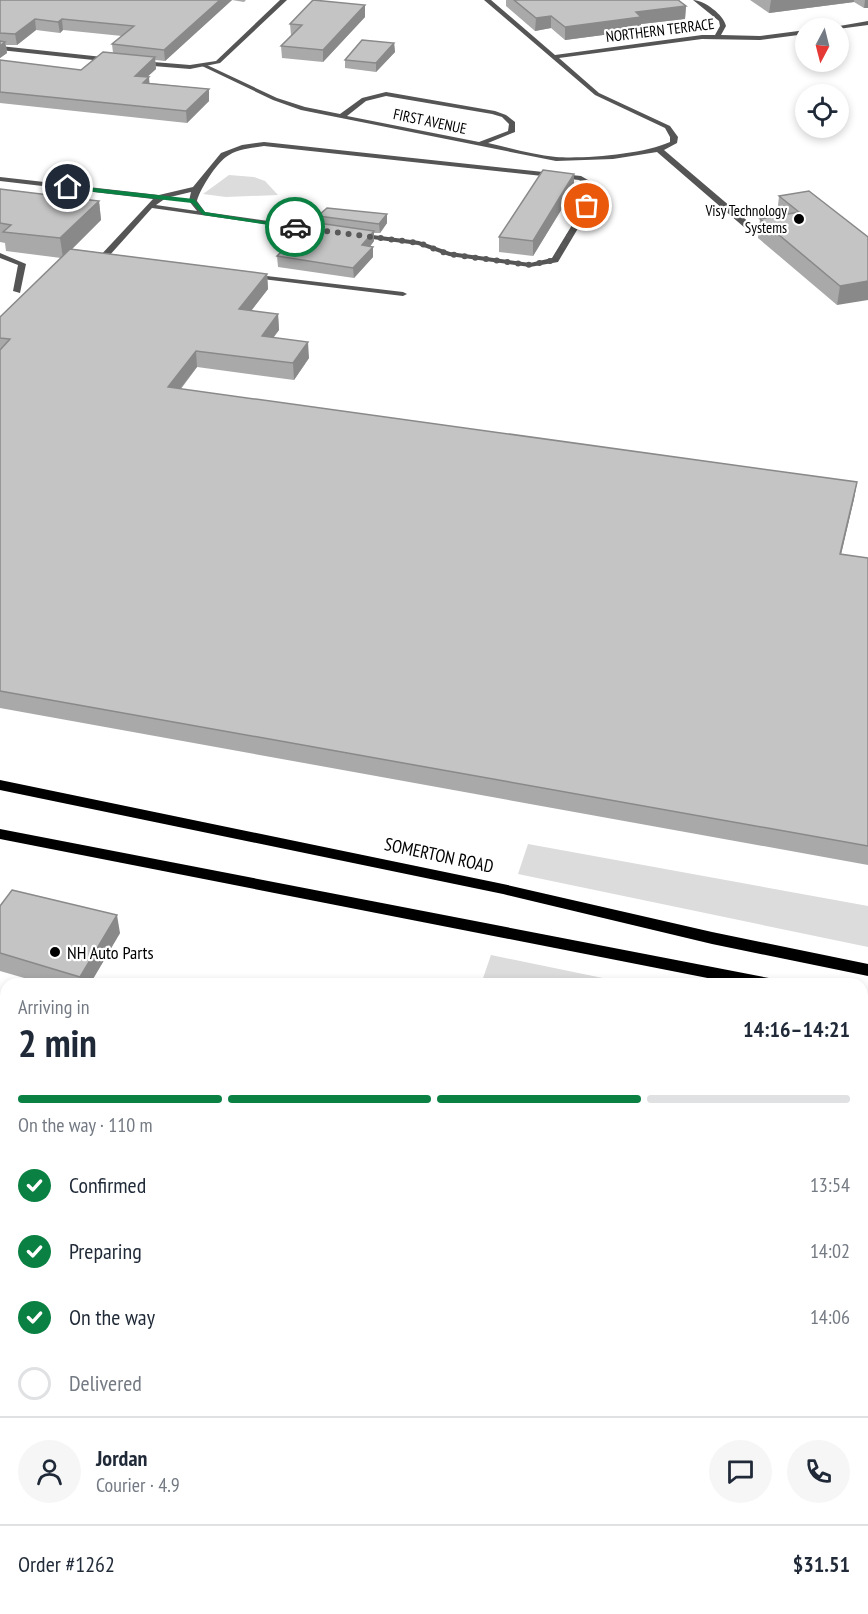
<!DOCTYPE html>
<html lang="en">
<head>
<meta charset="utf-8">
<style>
  :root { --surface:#fff; --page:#f6f6f7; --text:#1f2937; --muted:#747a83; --line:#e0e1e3; --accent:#0b8043 }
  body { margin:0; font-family:"PT Sans Narrow",sans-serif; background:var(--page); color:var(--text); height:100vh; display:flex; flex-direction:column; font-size:22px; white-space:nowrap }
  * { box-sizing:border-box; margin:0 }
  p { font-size:20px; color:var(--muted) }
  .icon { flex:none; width:33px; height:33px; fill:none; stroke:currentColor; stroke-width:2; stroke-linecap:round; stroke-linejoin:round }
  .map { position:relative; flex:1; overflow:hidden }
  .side { position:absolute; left:0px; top:978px; width:868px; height:636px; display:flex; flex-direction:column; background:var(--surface); border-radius:18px 18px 0 0; box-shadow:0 3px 9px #0003 }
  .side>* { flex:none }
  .needle { width:39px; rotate:187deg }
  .tools { position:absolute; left:795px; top:18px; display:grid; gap:12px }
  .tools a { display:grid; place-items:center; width:54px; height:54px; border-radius:50%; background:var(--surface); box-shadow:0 3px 9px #0003; font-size:30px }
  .pin { position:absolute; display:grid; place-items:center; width:51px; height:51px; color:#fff; margin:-26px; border:3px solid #fff; border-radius:50%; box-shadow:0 2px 6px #0007 }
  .courier { position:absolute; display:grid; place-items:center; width:60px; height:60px; margin:-30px; border:4px solid #0b8043; border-radius:50%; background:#fff; color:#222; box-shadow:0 2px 8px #0007 }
  .overview em { font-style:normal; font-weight:600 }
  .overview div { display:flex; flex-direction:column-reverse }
  .overview { display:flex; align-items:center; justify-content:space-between; height:102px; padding:0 18px }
  h1 { font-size:39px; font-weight:600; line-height:45px }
  .bar { display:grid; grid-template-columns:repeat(4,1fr); gap:9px 6px; align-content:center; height:72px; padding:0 18px }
  .bar i { height:8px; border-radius:4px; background:var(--line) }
  .bar .current { background:var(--accent) }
  .bar p { grid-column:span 4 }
  .line { display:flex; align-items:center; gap:15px; padding:0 18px; border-top:2px solid var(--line) }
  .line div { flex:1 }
  .round { display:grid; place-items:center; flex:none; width:63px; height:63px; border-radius:32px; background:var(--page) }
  ol { padding:0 18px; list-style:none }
  li { display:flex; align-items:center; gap:18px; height:66px }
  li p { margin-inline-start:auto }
  li .icon { padding:6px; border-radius:50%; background:var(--accent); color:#fff; stroke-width:4 }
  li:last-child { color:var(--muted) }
  li i { width:33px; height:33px; border:3px solid var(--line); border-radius:50% }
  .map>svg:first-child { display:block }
</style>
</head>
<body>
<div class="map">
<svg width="868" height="1614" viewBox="0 0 868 1614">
  <rect width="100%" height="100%" fill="#fff"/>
  <g fill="#dcdcdc">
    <path d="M229,175L254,177L265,181L278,195L226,197L203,194Z"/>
    <path d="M528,844L868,906V947L518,874Z"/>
    <path d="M491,955L632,984H481Z"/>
    <path d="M863,1031L868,1032V1614H248L250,1608H862Z"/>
  </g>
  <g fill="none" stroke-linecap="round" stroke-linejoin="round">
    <g fill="#555" fill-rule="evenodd">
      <path d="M484,0H491L555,55L702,35H715L720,26L719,21L693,0C704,0 724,15 726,26L721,35L760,36L806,30V34L760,40L702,39L559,58L599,93L670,126L678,137L677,143L664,150L758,230V234H752L657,152L613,159L556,161L301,110L273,100L202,66L207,65L277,98L305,107L340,114L362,98L386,92L495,111L506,115L515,122V132L488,143C510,148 534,155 556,157C585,159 644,154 670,142V137L665,128L595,95ZM386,96L492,114L502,117L509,124L508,131L479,142L347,116L366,101Z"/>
      <path d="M868,21V25L838,29L828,28Z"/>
      <path d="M264,142L581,176L602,188L558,262L530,267L449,256L418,245L357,237L353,235L357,233L419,241L450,252L530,263L552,258L594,189L579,180L264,146C252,148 236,149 226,157C216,164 200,189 197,201L205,212L319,228L323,230L322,232L152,208L109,256L116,257L117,259L113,261L99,257L153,199L0,181V177L159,195L193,187L221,153L242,145ZM191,192L189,201L197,211L156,205L166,198Z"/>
      <path d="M0,253L26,264L20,293L13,291L18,265L0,258Z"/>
      <path d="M250,274L403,292L407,294L403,296L253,278H250Z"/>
    </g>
    <g fill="#555" fill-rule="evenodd">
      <path d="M280,0H287L220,63L190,69L141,65L138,63L141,61L190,65L216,61Z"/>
      <path d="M0,46L112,58L115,60L112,62L0,50Z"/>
      <path d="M326,1608H344L342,1614H324Z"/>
    </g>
    <g fill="#000" fill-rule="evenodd">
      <path d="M0,780L503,884L712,932L868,964V976L712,944L503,894L0,790Z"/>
      <path d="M0,829L769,978L775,980L777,984H738L0,839Z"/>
      <path d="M862,997L868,998V1010L862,1009Z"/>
    </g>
  </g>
  <g fill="#a9a9a9">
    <path d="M0,0H246L244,2L232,0L165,61L155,60L156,69L147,77H149V83L209,89V101L187,123L0,103V60L81,70L113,53L112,44L122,36L63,30L60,33L36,30L17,45H6L7,53L0,58Z"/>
    <path d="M506,0H678L686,6L685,19L641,24V30L565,40L551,28L535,31L506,6Z"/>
    <path d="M750,0H868L864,8L854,2L769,13Z"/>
    <path d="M365,5V17L323,62L282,58L281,46L292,35H291L290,24Z"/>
    <path d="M394,43L395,52L376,72L345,68V60Z"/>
    <path d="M574,174V189L533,256L499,252V237Z"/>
    <path d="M0,189L99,201L101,220L72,249L267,274L268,289L251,311L278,314L279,330L273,337L309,358L294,380L197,367L181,389L857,482L854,499L841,554L868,558V865L0,708V317L61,258L6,251L5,243L0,242Z"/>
    <path d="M779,196L868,237L837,305L758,238L760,219L778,216L777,215Z"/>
    <path d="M318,216L387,223L380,233H374V241L370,246L373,257L354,278L278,267L277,256L319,223Z"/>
    <path d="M0,906L120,933L90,984H45L0,971Z"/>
  </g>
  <g fill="#898989">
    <path d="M220,0H232L165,61L164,50Z"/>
    <path d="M771,0H854V2L769,13Z"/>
    <path d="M865,0H868V8H864Z"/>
    <path d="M365,5V17L323,62V50Z"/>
    <path d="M686,6L685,19L641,24V30L565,40V27L636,12Z"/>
    <path d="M551,16V28L535,31L536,18Z"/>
    <path d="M35,19L36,30L17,45L15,34Z"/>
    <path d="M62,19L63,30L60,33L58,22Z"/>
    <path d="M5,42L7,53L0,58V46Z"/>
    <path d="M394,43L395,52L376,72V63Z"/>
    <path d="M155,57L156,69L136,87L135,76Z"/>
    <path d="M149,77L150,89L143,83Z"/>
    <path d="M209,89V101L187,123L186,111Z"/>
    <path d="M574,174V189L533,256V241Z"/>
    <path d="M99,201L101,220L63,258L60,238Z"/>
    <path d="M387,214V223L380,233L379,224Z"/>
    <path d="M374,231V241L363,256L362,245Z"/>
    <path d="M373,247V257L354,278L353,268Z"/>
    <path d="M267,274L268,289L240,325L239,309Z"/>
    <path d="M868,281V300L837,305L840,286Z"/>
    <path d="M278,314L279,330L263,352L262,336Z"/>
    <path d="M308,342L309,358L294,380L293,363Z"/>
    <path d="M196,351L197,367L169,403L168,387Z"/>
    <path d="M857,482L854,499L837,572L840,554Z"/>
    <path d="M117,915L120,933L90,984H81L80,977Z"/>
  </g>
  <g fill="#c4c4c4" stroke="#898989" stroke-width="1.5">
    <path d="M0,0H220L164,50L112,44L134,26L62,19L58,22L35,19L15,34L0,33Z"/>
    <path d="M313,0L365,5L323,50L281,46L302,25L290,24Z"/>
    <path d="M514,0H678L686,6L636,12L641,17L565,27L551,16L536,18Z"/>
    <path d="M362,40L394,43L376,63L345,60Z"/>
    <path d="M0,41L5,42L0,46Z"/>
    <path d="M103,52L155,57L135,76L149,77L143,83L209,89L186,111L0,92V60L81,70Z"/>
    <path d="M543,170L574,174L533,241L499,237Z"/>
    <path d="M0,189L99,201L60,238L3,232L11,225L0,223Z"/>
    <path d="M809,191L868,237V281L840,286L760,219L799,212L779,196Z"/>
    <path d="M327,208L387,214L379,224L318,216Z"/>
    <path d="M311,222L374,231L362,245L373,247L353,268L277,256Z"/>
    <path d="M70,249L267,274L239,309L278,314L262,336L308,342L293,363L196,351L168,387L857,482L840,554L868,558V846L0,691V350L10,339L0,338V317Z"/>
    <path d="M12,890L117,915L80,977L0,953V906Z"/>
  </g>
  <path fill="#0b8043" d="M66,185L194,199L205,212L299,227L295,229L203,215L192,203L68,189Z"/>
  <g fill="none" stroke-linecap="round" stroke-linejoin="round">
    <path stroke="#595959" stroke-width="6" stroke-dasharray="0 10.8" d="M295,227L419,243L448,254L530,265L555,260L587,206"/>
  </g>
  <g fill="#000" stroke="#fff" stroke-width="2">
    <circle cx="799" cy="219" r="6"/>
    <circle cx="55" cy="952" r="6"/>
  </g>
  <g text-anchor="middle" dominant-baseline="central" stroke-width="4.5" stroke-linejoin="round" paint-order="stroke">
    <g font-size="15" fill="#000" stroke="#fff">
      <text transform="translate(660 30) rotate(-7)">NORTHERN TERRACE</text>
      <text transform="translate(430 121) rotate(12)">FIRST AVENUE</text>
    </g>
    <g font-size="15" fill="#000" stroke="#fff" text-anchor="end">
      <text x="787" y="210">Visy Technology<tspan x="787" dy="17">Systems</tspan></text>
    </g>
    <g font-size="18" fill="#000" stroke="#fff">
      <text transform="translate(439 855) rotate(12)">SOMERTON ROAD</text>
    </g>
    <g font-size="18" fill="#000" stroke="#fff" text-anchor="start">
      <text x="67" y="952">NH Auto Parts</text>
    </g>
  </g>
</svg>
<div class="tools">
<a><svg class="needle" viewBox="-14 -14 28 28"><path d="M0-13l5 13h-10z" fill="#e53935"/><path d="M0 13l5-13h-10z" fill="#747a83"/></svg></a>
<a><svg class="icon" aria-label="locate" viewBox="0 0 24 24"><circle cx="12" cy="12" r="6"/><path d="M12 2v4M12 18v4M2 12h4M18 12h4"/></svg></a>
</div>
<div class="pin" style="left:587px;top:206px;background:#ea580c"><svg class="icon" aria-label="bag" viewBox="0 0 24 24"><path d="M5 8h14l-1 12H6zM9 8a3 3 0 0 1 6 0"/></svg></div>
<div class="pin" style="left:68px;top:187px;background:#1f2937"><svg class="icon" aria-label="home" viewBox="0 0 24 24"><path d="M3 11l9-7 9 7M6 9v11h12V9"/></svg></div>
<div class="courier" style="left:295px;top:227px"><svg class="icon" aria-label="car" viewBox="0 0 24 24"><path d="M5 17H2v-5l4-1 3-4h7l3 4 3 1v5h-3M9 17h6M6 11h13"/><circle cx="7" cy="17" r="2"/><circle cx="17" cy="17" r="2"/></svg></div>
<section class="side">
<div class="overview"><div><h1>2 min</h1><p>Arriving in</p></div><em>14:16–14:21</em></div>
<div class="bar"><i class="current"></i><i class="current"></i><i class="current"></i><i></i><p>On the way · 110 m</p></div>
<ol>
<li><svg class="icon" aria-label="check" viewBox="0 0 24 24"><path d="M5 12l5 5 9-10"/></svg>Confirmed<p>13:54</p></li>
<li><svg class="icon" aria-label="check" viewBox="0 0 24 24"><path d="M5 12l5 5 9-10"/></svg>Preparing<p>14:02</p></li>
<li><svg class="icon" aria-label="check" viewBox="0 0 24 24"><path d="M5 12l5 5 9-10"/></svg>On the way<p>14:06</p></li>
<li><i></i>Delivered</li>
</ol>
<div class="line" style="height:108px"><a class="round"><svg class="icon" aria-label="person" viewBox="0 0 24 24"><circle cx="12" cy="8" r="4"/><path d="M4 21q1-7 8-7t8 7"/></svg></a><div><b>Jordan</b><p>Courier · 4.9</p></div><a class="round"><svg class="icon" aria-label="chat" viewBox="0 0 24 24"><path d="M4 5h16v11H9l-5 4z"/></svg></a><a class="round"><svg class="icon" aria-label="phone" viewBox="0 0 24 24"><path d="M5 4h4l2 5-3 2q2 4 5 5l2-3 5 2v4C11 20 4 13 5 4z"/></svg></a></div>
<div class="line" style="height:78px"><div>Order #1262</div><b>$31.51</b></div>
</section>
</div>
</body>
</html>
